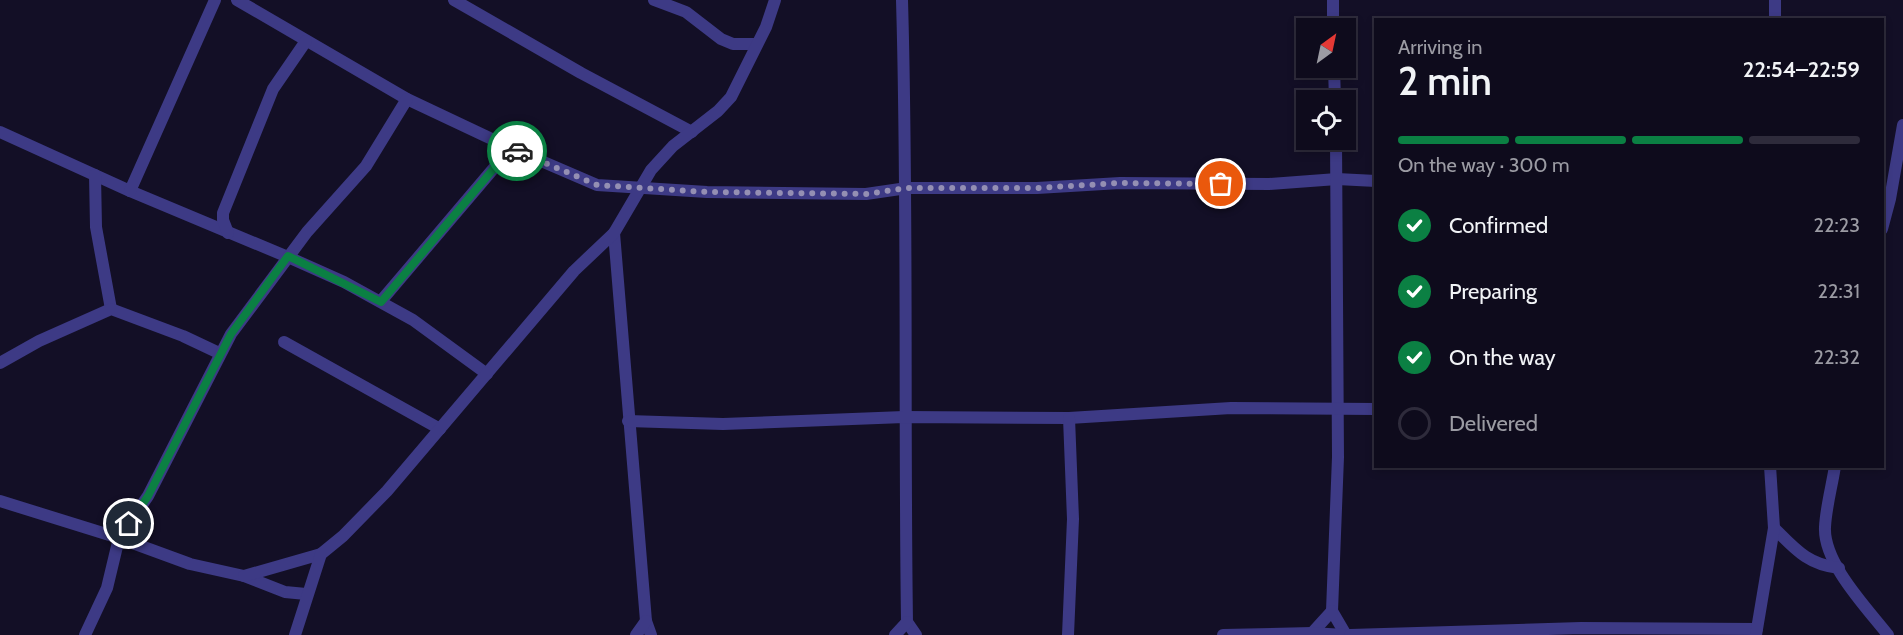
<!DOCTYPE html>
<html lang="en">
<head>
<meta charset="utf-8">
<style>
  :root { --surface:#0e0b1c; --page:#171425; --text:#f1f3f6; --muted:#9b9ba3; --line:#2e2b3b; --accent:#0b8043 }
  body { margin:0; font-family:Cabin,sans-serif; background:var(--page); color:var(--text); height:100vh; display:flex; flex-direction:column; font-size:22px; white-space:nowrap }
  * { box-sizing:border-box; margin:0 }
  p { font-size:20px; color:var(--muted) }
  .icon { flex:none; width:33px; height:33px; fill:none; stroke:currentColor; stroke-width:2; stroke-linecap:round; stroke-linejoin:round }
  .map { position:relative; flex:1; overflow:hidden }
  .sheet { position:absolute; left:1374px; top:18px; width:510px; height:450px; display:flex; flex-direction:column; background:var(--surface); border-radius:0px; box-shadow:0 3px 9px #0003,0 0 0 2px var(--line) }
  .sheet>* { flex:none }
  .needle { width:39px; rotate:33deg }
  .fabs { position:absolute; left:1296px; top:18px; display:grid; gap:12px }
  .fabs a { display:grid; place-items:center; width:60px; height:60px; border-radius:0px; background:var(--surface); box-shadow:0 3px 9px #0003,0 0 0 2px var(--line); font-size:30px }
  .pin { position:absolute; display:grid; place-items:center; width:51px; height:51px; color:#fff; margin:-26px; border:3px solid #fff; border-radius:50%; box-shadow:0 2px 6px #0007 }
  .courier { position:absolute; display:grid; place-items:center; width:60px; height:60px; margin:-30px; border:4px solid #0b8043; border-radius:50%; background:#fff; color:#222; box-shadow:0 2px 8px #0007 }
  .overview em { font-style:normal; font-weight:600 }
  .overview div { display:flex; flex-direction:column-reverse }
  .overview { display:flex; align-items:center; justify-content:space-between; height:102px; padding:0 24px }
  h1 { font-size:39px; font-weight:600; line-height:45px }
  .bar { display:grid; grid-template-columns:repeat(4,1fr); gap:9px 6px; align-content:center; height:72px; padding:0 24px }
  .bar i { height:8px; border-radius:4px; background:var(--line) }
  .bar .on { background:var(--accent) }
  .bar p { grid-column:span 4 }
  ol { padding:0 24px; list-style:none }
  li { display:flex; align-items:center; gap:18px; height:66px }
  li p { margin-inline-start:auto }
  li .icon { padding:6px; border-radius:50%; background:var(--accent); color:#fff; stroke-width:4 }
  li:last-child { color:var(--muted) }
  li i { width:33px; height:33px; border:3px solid var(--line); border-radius:50% }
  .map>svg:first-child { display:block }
</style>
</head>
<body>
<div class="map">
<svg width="1903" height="635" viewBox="0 0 1903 635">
  <rect width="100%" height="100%" fill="#130f26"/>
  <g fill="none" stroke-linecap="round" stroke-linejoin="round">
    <g stroke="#3d3a85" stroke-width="12">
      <path d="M237,0L407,99L511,148L597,185L707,192L866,194L907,188H1037L1120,183L1269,184L1337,179L1376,181"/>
      <path d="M454,0L581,73L692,132"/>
      <path d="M654,0L686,12L721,39L733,44H757"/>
      <path d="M902,0C908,207 904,414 907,622L916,635"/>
      <path d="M1775,20V0"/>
      <path d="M1333,28V0"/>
      <path d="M1334,68L1335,100"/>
      <path d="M0,132L130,191L288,257L344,282L413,320L487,374"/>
      <path d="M1336,140L1338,457L1332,611L1346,635"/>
      <path d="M95,175L96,227L111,309"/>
      <path d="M130,191L215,0"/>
      <path d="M1882,229L1890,199L1903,125"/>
      <path d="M228,233L223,220V213L273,89L306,41"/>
      <path d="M614,233L646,621L651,635"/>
      <path d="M381,301L511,148"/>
      <path d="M284,342L440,429"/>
      <path d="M0,363L39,341L111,309L183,336L219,353"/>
      <path d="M628,421L723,424L904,417L1069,418L1231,408L1376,409"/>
      <path d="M1835,466C1832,486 1826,507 1825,527C1823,563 1867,608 1888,635"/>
      <path d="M0,501L119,538L190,564L244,576L285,592L306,594"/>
      <path d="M1774,528C1795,549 1808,565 1839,568"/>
      <path d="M244,576L321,554"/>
      <path d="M1312,633L1332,611"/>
      <path d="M85,635L107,588L119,538L148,496L231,334L307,232L366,166L407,99"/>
      <path d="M295,635L321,554L343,536L387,491L574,271L614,233L651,170L673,146L718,111L731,97L766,27L775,0"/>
      <path d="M636,635L646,621"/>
      <path d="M895,635L907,622"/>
      <path d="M1068,635L1073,519L1069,418"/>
      <path d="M1223,635L1312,633L1344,635"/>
      <path d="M1350,635L1581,628L1757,629"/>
      <path d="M1756,635L1774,528L1770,466"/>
    </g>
  </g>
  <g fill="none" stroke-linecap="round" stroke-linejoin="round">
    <path stroke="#948fb3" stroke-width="6" stroke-dasharray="0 10.8" d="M517,151L597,185L707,192L866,194L907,188H1037L1120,183L1221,184"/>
    <path stroke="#0b8043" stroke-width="8" d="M129,524L148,496L231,334L288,256L381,302L511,148L517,151"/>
  </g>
</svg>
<div class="fabs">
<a><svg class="needle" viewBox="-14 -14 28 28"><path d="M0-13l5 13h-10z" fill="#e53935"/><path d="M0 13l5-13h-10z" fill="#9b9ba3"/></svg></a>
<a><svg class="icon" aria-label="locate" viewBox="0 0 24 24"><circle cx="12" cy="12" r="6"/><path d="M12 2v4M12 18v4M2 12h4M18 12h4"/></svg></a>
</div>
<div class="pin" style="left:1221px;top:184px;background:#ea580c"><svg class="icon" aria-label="bag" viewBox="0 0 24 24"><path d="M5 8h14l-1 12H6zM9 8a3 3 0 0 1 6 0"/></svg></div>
<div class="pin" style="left:129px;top:524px;background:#1f2937"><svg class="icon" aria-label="home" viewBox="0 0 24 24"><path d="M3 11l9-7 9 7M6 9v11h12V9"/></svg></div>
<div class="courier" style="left:517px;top:151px"><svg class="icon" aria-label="car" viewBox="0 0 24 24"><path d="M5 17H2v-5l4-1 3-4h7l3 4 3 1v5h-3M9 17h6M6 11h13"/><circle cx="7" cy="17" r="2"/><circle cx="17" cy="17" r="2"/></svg></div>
<section class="sheet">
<div class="overview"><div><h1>2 min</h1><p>Arriving in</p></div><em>22:54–22:59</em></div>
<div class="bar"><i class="on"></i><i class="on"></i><i class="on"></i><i></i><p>On the way · 300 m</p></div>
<ol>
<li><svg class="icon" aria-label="check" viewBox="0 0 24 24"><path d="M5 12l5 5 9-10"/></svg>Confirmed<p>22:23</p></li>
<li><svg class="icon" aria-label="check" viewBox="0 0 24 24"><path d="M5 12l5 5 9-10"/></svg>Preparing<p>22:31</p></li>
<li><svg class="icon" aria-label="check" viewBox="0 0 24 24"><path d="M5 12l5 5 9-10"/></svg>On the way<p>22:32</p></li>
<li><i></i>Delivered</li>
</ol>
</section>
</div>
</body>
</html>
